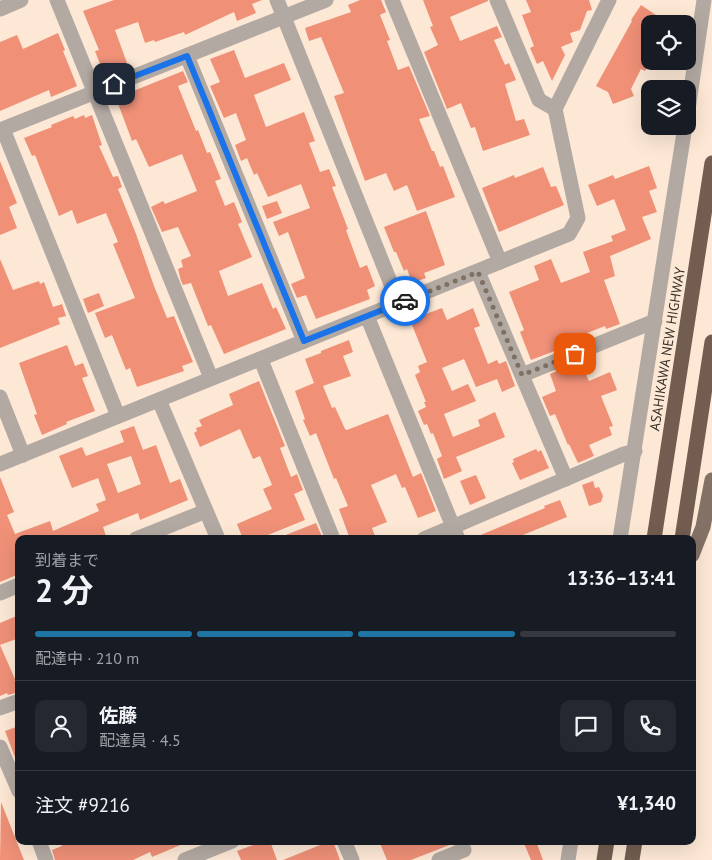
<!DOCTYPE html>
<html lang="ja">
<head>
<meta charset="utf-8">
<style>
  :root { --surface:#171b24; --page:#242831; --text:#f1f3f6; --muted:#9ea1a6; --line:#363941; --accent:#1f75a4 }
  body { margin:0; font-family:"PT Sans","Noto Sans JP",sans-serif; background:var(--page); color:var(--text); height:100vh; display:flex; flex-direction:column; font-size:19px; white-space:nowrap }
  * { box-sizing:border-box; margin:0 }
  p { font-size:16px; color:var(--muted) }
  .icon { flex:none; width:28px; height:28px; fill:none; stroke:currentColor; stroke-width:2; stroke-linecap:round; stroke-linejoin:round }
  .map { position:relative; flex:1; overflow:hidden }
  .drawer { position:absolute; left:15px; top:535px; width:681px; height:310px; display:flex; flex-direction:column; background:var(--surface); border-radius:10px; box-shadow:0 5px 20px #0002 }
  .drawer>* { flex:none }
  .fabs { position:absolute; left:641px; top:15px; display:grid; gap:10px }
  .fabs a { display:grid; place-items:center; width:55px; height:55px; border-radius:10px; background:var(--surface); box-shadow:0 5px 20px #0002; font-size:25px }
  .pin { position:absolute; display:grid; place-items:center; width:42px; height:42px; color:#fff; margin:-21px; border-radius:10px; box-shadow:0 2px 8px #0006 }
  .courier { position:absolute; display:grid; place-items:center; width:50px; height:50px; margin:-25px; border:4px solid #1a73e8; border-radius:50%; background:#fff; color:#222; box-shadow:0 1px 6px #0007 }
  .head em { font-style:normal; font-weight:700 }
  .head div { display:flex; flex-direction:column-reverse }
  .head { display:flex; align-items:center; justify-content:space-between; height:85px; padding:0 20px }
  h1 { font-size:32px; font-weight:700; line-height:38px }
  .bar { display:grid; grid-template-columns:repeat(4,1fr); gap:8px 5px; align-content:center; height:60px; padding:0 20px }
  .bar i { height:6px; border-radius:4px; background:var(--line) }
  .bar .current { background:var(--accent) }
  .bar p { grid-column:span 4 }
  .line { display:flex; align-items:center; gap:12px; padding:0 20px; border-top:1px solid var(--line) }
  .line div { flex:1 }
  .round { display:grid; place-items:center; flex:none; width:52px; height:52px; border-radius:10px; background:var(--page) }
  .map>svg:first-child { display:block }
</style>
</head>
<body>
<div class="map">
<svg width="712" height="860" viewBox="0 0 712 860">
  <rect width="100%" height="100%" fill="#fde8d5"/>
  <g fill="#ef9077" fill-rule="evenodd">
    <path d="M114,0H262L252,4L256,13L237,21L234,12L185,35L184,32L155,42L154,40L145,43L138,22L115,30L127,63L103,72L95,51L99,50L83,11Z"/>
    <path d="M360,0H381L386,12L380,15L390,40L387,41L398,70L409,66L430,116L419,119L432,151H434L440,167L443,166L455,197L417,211L407,185L394,191L386,173L365,181L334,96L344,93L321,37L309,41L305,28L351,12L348,5Z"/>
    <path d="M423,0H488V1L450,17L460,41L497,26L502,37L494,40L505,65L509,63L516,80L505,84L516,121L524,119L530,135L483,151L475,127L471,128L461,103L447,109L424,52L438,45L430,27L433,26Z"/>
    <path d="M526,0H589L592,10L587,11L580,30L570,33L573,42L561,47L565,55L552,81L543,61L537,64L530,48L534,46L522,15L531,12Z"/>
    <path d="M641,5L659,17L655,24H650V63L645,71L641,69L631,89L634,96L613,104L608,92L596,86L632,21L631,20Z"/>
    <path d="M58,33L65,50L63,51L77,86L51,97L49,90L0,111V42L17,35L23,49Z"/>
    <path d="M234,50L245,78L284,63L291,80L254,95L266,127L304,112L315,141L309,143L320,172L329,169L336,186L332,187L348,229L346,230L360,268L367,265L375,286L367,290L370,299L316,319L306,295L297,298L291,284L305,278L288,232L279,236L273,222L310,208L301,184L268,197L257,173L254,175L247,158L241,161L235,145L246,140L236,113L224,118L210,86L220,82L210,59Z"/>
    <path d="M183,71L188,82L178,86L196,131L198,130L207,153L210,152L221,179L215,181L225,206L234,202L242,222L238,224L252,257L219,271L228,296L262,283L273,309L276,307L286,329L224,354L211,325L208,326L191,283L183,285L181,281L178,269L183,267L181,260L191,256L178,227L162,232L151,207L163,201L165,204L197,191L182,154L149,167L136,139L132,141L116,98Z"/>
    <path d="M84,115L85,118L92,115L102,145L99,146L113,177L118,176L122,187L118,189L136,234L154,286L167,318L174,316L193,362L182,366L184,371L137,387L130,368L126,370L112,335L105,338L95,313L135,298L113,244L118,242L106,213L77,224L72,210L59,216L35,155L32,156L24,138L52,127L51,125L73,116L75,119Z"/>
    <path d="M0,161L17,203L9,207L17,228L0,235Z"/>
    <path d="M649,166L657,188L649,191L657,212L642,217L651,239L610,256L615,276L604,280L620,324L606,329L605,326L572,339L573,344L531,360L520,332L524,330L509,292L539,280L534,266L551,259L561,283L590,272L583,252L613,241L611,236L626,230L614,199L597,206L588,185L613,175L615,179Z"/>
    <path d="M543,167L551,187L556,186L564,205L499,232L482,188L514,175L515,178Z"/>
    <path d="M277,201L282,213L267,219L262,206Z"/>
    <path d="M426,211L445,265L424,273L426,278L412,283L407,269L404,271L396,252H394L384,227Z"/>
    <path d="M0,259L13,290L39,281L40,284L44,282L53,307L62,304L66,316L58,318L60,324L0,348Z"/>
    <path d="M99,293L104,306L88,313L83,299Z"/>
    <path d="M442,308L447,320L473,308L480,326L474,328L488,364L497,360L499,364L506,361L515,386L502,392L497,379L476,387L464,359L442,368L452,391L468,384L476,401L444,414L453,437L480,426L478,420L495,412L505,437L456,457L462,471L444,479L437,459L442,456L433,433L431,434L427,424L424,425L418,411L426,407L424,402H426L415,375L420,372L418,366L427,362L410,320Z"/>
    <path d="M349,340L353,352L343,356L351,376L323,386L332,408L335,407L345,429L347,430L388,414L413,477L421,473L436,511L418,518L405,487L402,488L396,474L371,485L387,522L372,528L376,539H350L339,509L348,506L336,478L334,479L316,433L310,436L303,420L305,419L295,391L314,383L305,359L321,353V351Z"/>
    <path d="M67,345L75,366L83,363L88,376L82,378L95,411L66,422L67,424L42,435L34,415L37,414L19,363Z"/>
    <path d="M580,361L589,381L610,372L617,390L601,396L613,426L609,427L612,435L589,445L594,456L578,463L569,444L568,445L555,414L550,416L542,397L556,391L550,374Z"/>
    <path d="M259,381L285,446L280,448L291,477L297,474L303,490L294,494L305,520L258,539H243L237,524L272,509L263,489L272,485L260,456L253,459L240,429L200,447L194,433L197,431L196,428L202,426L199,420L233,405L229,394Z"/>
    <path d="M134,426L143,450L156,445L170,483L180,479L188,500L140,520L138,513L103,527L107,539H19V574L0,582V477L14,512L7,515L15,534L50,521L53,531L99,511L96,504L106,500L98,478L72,488L59,456L82,447L86,456L124,442L120,431ZM131,456L141,484L118,493L107,464Z"/>
    <path d="M536,449L538,452L541,450L549,468L520,480L512,463L514,462L513,459Z"/>
    <path d="M476,475L486,498L470,505L460,481Z"/>
    <path d="M593,481L595,488L599,487L603,496L601,502L589,506L582,485Z"/>
    <path d="M560,500L567,517L513,539H471L545,508L544,506Z"/>
    <path d="M316,523L323,539H278V538Z"/>
    <path d="M19,615V638L0,645V623Z"/>
    <path d="M0,645L19,688V692L8,695L7,693L0,696Z"/>
    <path d="M19,726V765H18L5,731Z"/>
    <path d="M1,802L24,860H0Z"/>
    <path d="M60,841H190L152,857L150,852L133,860H55L52,850L62,846Z"/>
    <path d="M264,841H270L277,860H241L237,851Z"/>
    <path d="M330,841H333L340,860H283Z"/>
    <path d="M379,841H452V844L411,860H387Z"/>
    <path d="M523,841H536L543,860H531Z"/>
  </g>
  <g fill="none" stroke-linecap="round" stroke-linejoin="round">
    <g stroke="#b3a9a3" stroke-width="15">
      <path d="M57,0L211,378"/>
      <path d="M277,0L399,304"/>
      <path d="M392,0L500,262"/>
      <path d="M497,0L539,100L555,109"/>
      <path d="M0,9L21,0"/>
      <path d="M187,56L304,341"/>
      <path d="M688,110L704,0"/>
      <path d="M3,129L118,416"/>
      <path d="M0,130L326,0"/>
      <path d="M478,272L566,479"/>
      <path d="M367,316L458,539"/>
      <path d="M261,360L333,539"/>
      <path d="M522,375L655,321"/>
      <path d="M0,397L23,455"/>
      <path d="M159,400L218,539"/>
      <path d="M0,464L569,234L578,218L555,109L609,0"/>
      <path d="M136,539L206,511"/>
      <path d="M424,539L624,454L635,451"/>
      <path d="M620,539L685,126"/>
      <path d="M0,593L19,585"/>
      <path d="M0,708L19,701"/>
      <path d="M0,747L19,791"/>
      <path d="M39,841L46,860"/>
      <path d="M344,841L352,860"/>
      <path d="M185,860L232,841"/>
      <path d="M439,860L464,850L461,841"/>
      <path d="M568,860L571,841"/>
    </g>
    <path stroke="#837166" stroke-width="15" d="M692,555L703,527L712,480"/>
    <g stroke="#725d50" stroke-width="15">
      <path d="M654,539L712,163"/>
      <path d="M682,539L712,342"/>
      <path d="M604,860L607,841"/>
      <path d="M632,860L635,841"/>
    </g>
  </g>
  <g fill="none" stroke-linecap="round" stroke-linejoin="round">
    <path stroke="#7d7065" stroke-width="5" stroke-dasharray="0 9" d="M405,301L478,272L522,375L575,354"/>
    <path stroke="#1a73e8" stroke-width="6" d="M114,84L187,56L304,341L405,301"/>
  </g>
  <g text-anchor="middle" dominant-baseline="central" stroke-width="5" stroke-linejoin="round" paint-order="stroke">
    <g font-size="14" fill="#383029" stroke="#fde8d5">
      <text transform="translate(667 349) rotate(-81)">ASAHIKAWA NEW HIGHWAY</text>
    </g>
  </g>
</svg>
<div class="fabs">
<a><svg class="icon" aria-label="locate" viewBox="0 0 24 24"><circle cx="12" cy="12" r="6"/><path d="M12 2v4M12 18v4M2 12h4M18 12h4"/></svg></a>
<a><svg class="icon" aria-label="layers" viewBox="0 0 24 24"><path d="M12 4l9 5-9 5-9-5zM3 14l9 5 9-5"/></svg></a>
</div>
<div class="pin" style="left:575px;top:354px;background:#ea580c"><svg class="icon" aria-label="bag" viewBox="0 0 24 24"><path d="M5 8h14l-1 12H6zM9 8a3 3 0 0 1 6 0"/></svg></div>
<div class="pin" style="left:114px;top:84px;background:#1f2937"><svg class="icon" aria-label="home" viewBox="0 0 24 24"><path d="M3 11l9-7 9 7M6 9v11h12V9"/></svg></div>
<div class="courier" style="left:405px;top:301px"><svg class="icon" aria-label="car" viewBox="0 0 24 24"><path d="M5 17H2v-5l4-1 3-4h7l3 4 3 1v5h-3M9 17h6M6 11h13"/><circle cx="7" cy="17" r="2"/><circle cx="17" cy="17" r="2"/></svg></div>
<section class="drawer">
<div class="head"><div><h1>2 分</h1><p>到着まで</p></div><em>13:36–13:41</em></div>
<div class="bar"><i class="current"></i><i class="current"></i><i class="current"></i><i></i><p>配達中 · 210 m</p></div>
<div class="line" style="height:90px"><a class="round"><svg class="icon" aria-label="person" viewBox="0 0 24 24"><circle cx="12" cy="8" r="4"/><path d="M4 21q1-7 8-7t8 7"/></svg></a><div><b>佐藤</b><p>配達員 · 4.5</p></div><a class="round"><svg class="icon" aria-label="chat" viewBox="0 0 24 24"><path d="M4 5h16v11H9l-5 4z"/></svg></a><a class="round"><svg class="icon" aria-label="phone" viewBox="0 0 24 24"><path d="M5 4h4l2 5-3 2q2 4 5 5l2-3 5 2v4C11 20 4 13 5 4z"/></svg></a></div>
<div class="line" style="height:65px"><div>注文 #9216</div><b>¥1,340</b></div>
</section>
</div>
</body>
</html>
